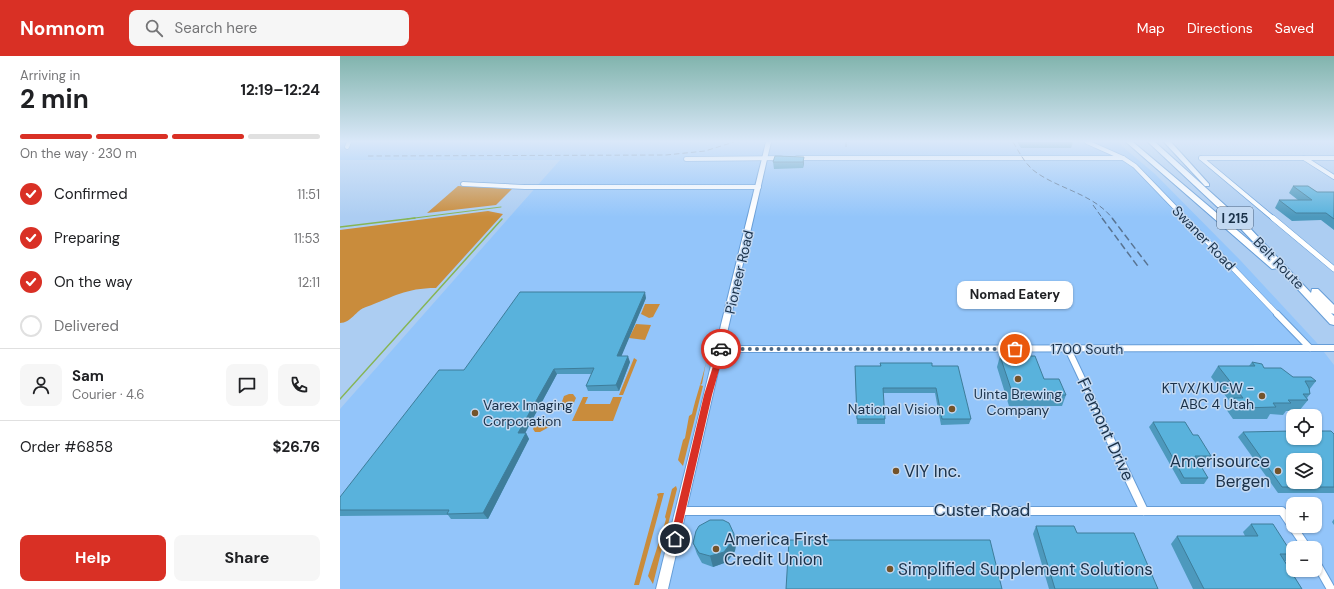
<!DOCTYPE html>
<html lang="en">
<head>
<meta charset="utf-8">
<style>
  :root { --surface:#fff; --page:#f6f6f6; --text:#202124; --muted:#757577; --line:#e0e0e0; --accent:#d93025 }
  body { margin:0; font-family:"DM Sans",sans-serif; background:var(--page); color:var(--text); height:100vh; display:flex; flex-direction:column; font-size:15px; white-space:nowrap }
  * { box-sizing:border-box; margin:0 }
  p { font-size:13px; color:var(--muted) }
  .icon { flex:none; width:22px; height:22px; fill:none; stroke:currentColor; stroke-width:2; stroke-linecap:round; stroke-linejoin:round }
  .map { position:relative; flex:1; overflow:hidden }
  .panel { display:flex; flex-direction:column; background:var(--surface); width:340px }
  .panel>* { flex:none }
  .controls { position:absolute; left:946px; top:353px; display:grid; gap:8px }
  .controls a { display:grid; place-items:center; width:36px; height:36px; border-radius:8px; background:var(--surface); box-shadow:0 1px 3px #0004; font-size:20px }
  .pin { position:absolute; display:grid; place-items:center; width:34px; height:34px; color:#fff; margin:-17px; border:2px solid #fff; border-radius:50%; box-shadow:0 1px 4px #0007 }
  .courier { position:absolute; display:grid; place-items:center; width:40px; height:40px; margin:-20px; border:3px solid #d93025; border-radius:50%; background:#fff; color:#222; box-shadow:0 1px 5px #0007 }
  .bubble { position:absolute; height:28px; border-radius:8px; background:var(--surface); box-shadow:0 1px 3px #0004; font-size:13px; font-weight:700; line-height:28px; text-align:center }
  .summary em { font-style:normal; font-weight:700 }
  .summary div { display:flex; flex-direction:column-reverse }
  .summary { display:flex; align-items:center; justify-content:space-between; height:68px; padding:0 20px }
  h1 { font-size:26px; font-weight:700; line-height:30px }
  .bar { display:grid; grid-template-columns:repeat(4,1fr); gap:6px 4px; align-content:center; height:48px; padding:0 20px }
  .bar i { height:5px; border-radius:3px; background:var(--line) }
  .bar .selected { background:var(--accent) }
  .bar p { grid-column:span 4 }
  .line { display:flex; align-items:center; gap:10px; padding:0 20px; border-top:1px solid var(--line) }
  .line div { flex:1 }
  .round { display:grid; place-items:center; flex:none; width:42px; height:42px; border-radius:8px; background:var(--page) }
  ol { padding:0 20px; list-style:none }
  li { display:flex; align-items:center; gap:12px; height:44px }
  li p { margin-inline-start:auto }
  li .icon { padding:4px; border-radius:50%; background:var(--accent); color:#fff; stroke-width:4 }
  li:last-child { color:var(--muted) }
  li i { width:22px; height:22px; border:2px solid var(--line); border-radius:50% }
  .action { display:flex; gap:8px; margin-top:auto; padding:8px 20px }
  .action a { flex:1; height:46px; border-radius:8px; background:var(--accent); color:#fff; font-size:16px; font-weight:700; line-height:46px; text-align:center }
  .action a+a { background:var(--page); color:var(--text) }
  header { display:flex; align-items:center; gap:24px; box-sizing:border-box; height:56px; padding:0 20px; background:var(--accent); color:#fff }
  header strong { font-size:19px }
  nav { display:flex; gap:22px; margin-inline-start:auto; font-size:14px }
  .search { width:280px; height:36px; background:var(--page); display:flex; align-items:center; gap:10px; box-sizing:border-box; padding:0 14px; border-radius:8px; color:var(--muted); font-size:15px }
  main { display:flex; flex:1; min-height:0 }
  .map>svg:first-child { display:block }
</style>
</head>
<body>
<header>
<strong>Nomnom</strong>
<div class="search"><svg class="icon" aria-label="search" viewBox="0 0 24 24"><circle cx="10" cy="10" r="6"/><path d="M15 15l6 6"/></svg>Search here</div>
<nav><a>Map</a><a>Directions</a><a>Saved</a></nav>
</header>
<main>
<section class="panel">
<div class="summary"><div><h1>2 min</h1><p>Arriving in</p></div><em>12:19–12:24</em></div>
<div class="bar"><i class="selected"></i><i class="selected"></i><i class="selected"></i><i></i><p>On the way · 230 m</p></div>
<ol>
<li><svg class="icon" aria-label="check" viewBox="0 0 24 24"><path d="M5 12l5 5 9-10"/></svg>Confirmed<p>11:51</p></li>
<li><svg class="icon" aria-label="check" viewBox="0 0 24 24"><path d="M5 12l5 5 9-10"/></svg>Preparing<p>11:53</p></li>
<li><svg class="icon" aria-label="check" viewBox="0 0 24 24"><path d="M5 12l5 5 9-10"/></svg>On the way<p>12:11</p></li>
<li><i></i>Delivered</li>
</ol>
<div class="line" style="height:72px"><a class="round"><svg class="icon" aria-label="person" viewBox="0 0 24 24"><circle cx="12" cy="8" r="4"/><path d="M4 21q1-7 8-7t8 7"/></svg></a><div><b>Sam</b><p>Courier · 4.6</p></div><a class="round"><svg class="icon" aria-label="chat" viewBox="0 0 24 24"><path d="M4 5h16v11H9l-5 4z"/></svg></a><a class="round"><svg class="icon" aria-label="phone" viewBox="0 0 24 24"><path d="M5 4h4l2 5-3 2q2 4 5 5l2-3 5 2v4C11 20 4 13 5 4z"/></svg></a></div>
<div class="line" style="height:52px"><div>Order #6858</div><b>$26.76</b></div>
<div class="action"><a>Help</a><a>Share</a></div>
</section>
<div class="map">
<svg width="994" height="533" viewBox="0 0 994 533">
  <rect width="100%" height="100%" fill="#accdf2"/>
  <path fill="#93c5fa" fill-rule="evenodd" d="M0,86H777L815,118L901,205L977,287L994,309V533H0V353L220,104H0ZM953,360H975V382H953ZM953,404H975V426H953ZM953,448H975V470H953ZM953,492H975V514H953Z"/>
  <g fill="#c98c3c">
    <path d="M118,130L172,133L156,149L87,157Z"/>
    <path d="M148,155L163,158L96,232C65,232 54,241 26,251C16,254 11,267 0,267V174Z"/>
    <path d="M305,248H320L313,261L309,262L301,258Z"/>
    <path d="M296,268L311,269L305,284L289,282Z"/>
    <path d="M294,302L297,304L283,339H279Z"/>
    <path d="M366,306L362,328L360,329L363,330L343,410L338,404L343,384L345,382L349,360L352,358C356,340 362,325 366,306Z"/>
    <path d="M229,338H233L236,342L233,349L227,352L220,351L224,340Z"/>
    <path d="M243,341H248L245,348H270L273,341H282L273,365H232Z"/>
    <path d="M198,363H210L209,366L211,370L200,376H195L193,373Z"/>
    <path d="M336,430L337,433L313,528L308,520L324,470L326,463L325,461L332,433Z"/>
    <path d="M320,437H324L299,529H294L318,441L317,438Z"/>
  </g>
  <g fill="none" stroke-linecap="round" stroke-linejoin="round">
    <path stroke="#86b555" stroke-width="1" d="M67,163L161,151"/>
    <g stroke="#86b555" stroke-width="1.5">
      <path d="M0,171L75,162"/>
      <path d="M0,343L162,163"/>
    </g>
    <defs>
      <g id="minor-far3">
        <path d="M747,86L783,102L795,110L846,163"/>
        <path d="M7,91L9,86"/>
        <path d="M457,102H783"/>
        <path d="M861,102L934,163"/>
        <path d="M861,102H994"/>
        <path d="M964,102L994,121"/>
        <path d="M346,103L441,102"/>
        <path d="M123,128L185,131H419"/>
      </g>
      <g id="minor-far2">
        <path d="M845,162L938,259"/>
        <path d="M933,162L994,213"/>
      </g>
      <g id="minor-far1">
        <path d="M937,258L970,292"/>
        <path d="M728,293L769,380"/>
      </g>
      <g id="minor">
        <path d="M768,379L804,455"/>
        <path d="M342,455H942L967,492"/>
        <path d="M975,505L991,533"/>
      </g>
      <path id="tertiary" d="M994,289V295L380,296L376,293L380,290Z"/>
      <path id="secondary" d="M426,86H431L328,533H316Z"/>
      <g id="motorway">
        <path d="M786,86H793L924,197L901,173L808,86H815L907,169L971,237L972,233H978L994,249V258L991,257L994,260V269L990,268L938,212L932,213Z"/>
        <path d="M824,86H831L869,128V130H865Z"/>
      </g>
    </defs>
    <use href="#minor-far3" stroke="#669dd7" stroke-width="5.5"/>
    <use href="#minor-far2" stroke="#669dd7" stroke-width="6"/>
    <use href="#minor-far1" stroke="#669dd7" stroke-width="8"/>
    <use href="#minor" stroke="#669dd7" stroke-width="10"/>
    <use href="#tertiary" stroke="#669dd7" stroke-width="2"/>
    <use href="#secondary" stroke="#669dd7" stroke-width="2"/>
    <use href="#motorway" stroke="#669dd7" stroke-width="2"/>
    <use href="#minor-far3" stroke="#fff" stroke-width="4"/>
    <use href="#minor-far2" stroke="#fff" stroke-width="5"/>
    <use href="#minor-far1" stroke="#fff" stroke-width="6"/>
    <use href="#minor" stroke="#fff" stroke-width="8"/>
    <use href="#tertiary" fill="#fff" fill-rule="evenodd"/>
    <use href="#secondary" fill="#fff" fill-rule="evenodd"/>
    <use href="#motorway" fill="#fff" fill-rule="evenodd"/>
    <g stroke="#597492" stroke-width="1" stroke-dasharray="5.5 3" stroke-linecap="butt">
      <path d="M506,86V91"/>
      <path d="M673,86C679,96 684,106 693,114C717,133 753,137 773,163"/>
      <path d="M28,100L326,99L365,95L394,86"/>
      <path d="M753,149L763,163"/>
    </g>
    <g stroke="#597492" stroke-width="1.5" stroke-dasharray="7 3.5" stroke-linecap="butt">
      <path d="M762,162L799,212"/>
      <path d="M772,162L810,212"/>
    </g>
  </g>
  <g fill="#4d99bd">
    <path d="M677,86H733L731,92H681Z"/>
    <path d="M464,101V107L463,112L434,113L433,106Z"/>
    <path d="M953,130L977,136H994V174L981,164L952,165L935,152L939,144H958L949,137Z"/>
    <path d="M306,242L281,300L290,306L279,335H248L246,330L252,318H217L185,377H186L189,383L148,463H111L108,459L0,460V441Z"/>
    <path d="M675,292L688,300L704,323L726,339L722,350H669L657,311L660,300H662L663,297L673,298Z"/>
    <path d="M912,306L924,312L953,321L976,325L969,334L970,338L967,342L968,344L959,355H946L943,359L930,358L927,363H893L886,353L891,347L871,321L878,310H909Z"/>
    <path d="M540,307L592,310L631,363L629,368L601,369L595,337H543L545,363V368H517L515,310H540Z"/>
    <path d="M813,366L853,379L871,400L867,406H858L868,422L864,428H841L809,371Z"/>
    <path d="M903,376L994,378V437H938L898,381Z"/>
    <path d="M994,463V469L992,466Z"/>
    <path d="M911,468L949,493L953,496V499L946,505H945L962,533H853L831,488L837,480H905L903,476Z"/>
    <path d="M696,470L737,477L818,533H709L693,478Z"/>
    <path d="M353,487L396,488L395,495L387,506L373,511L362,507L357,498Z"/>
  </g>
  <g fill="#3e7d9a">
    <path d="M464,101V107L463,112V106Z"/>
    <path d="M305,236L306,242L279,306L277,300Z"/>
    <path d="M288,300L290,306L279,335L276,329Z"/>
    <path d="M214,313L217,318L182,383L178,377Z"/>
    <path d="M186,377L189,383L148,463L143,457Z"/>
    <path d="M394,478L396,488L395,495L387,506L373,511L370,500Z"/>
  </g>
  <g fill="#59b2dc" stroke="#3e7d9a" fill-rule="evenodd">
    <path d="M435,100L464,101L463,106H433Z"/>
    <path d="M953,130H968L977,136H994V163L986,157H956L939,144H972Z"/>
    <path d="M180,236H305L277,300H288L276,329L246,330L254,312L214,313L178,377H186L143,457L107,458L109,454H0V441L99,314H124Z"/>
    <path d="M675,292H685L688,300H695L704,323H719L726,339H673L660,300H664L663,297L677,298Z"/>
    <path d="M912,306L922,308L924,312H941L953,321H971L976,325H965L969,332L970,338H963L968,344H948L951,347H933L936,351L901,352L894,342H903L878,310H915Z"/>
    <path d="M540,307H592V310H618L631,363H602L596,332H543L545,363H517L515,310H541Z"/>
    <path d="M813,366H845L853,379H858L871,400H855L868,422H844Z"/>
    <path d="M953,375V382H975V375H991L994,378V431H942L903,376ZM953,404H975V426H953Z"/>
    <path d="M370,464H383L389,467L394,478L393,484L384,496L370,500L359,497L353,487L356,475L359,470Z"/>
    <path d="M911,468H933L949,493L953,496V498H940L962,533H864L837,480H918Z"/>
    <path d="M696,470H734L737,477H794L818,533H715Z"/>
    <path d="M449,484H650L662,533H446Z"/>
  </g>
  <linearGradient id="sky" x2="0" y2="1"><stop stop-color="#81b4ad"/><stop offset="0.53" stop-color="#dae8f9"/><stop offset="1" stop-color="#dae8f9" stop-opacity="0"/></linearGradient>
  <rect width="994" height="161" fill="url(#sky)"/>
  <path fill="#d93025" d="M379,291L385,293L372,339L339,483L335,487L330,483L364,339Z"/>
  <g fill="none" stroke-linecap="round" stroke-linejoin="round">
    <path stroke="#4d6884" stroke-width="4" stroke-dasharray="0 7.2" d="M381,293H675"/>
  </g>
  <g fill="#74532a" stroke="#c3d9f2" stroke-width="1.5">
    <circle cx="678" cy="323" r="4"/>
    <circle cx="922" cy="340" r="4"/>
    <circle cx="612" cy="353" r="4"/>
    <circle cx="135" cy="357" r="4"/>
    <circle cx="556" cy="415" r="4"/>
    <circle cx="938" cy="415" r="4"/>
    <circle cx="376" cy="493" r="4"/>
    <circle cx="550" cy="513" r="4"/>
  </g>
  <g text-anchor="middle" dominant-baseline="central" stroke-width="3" stroke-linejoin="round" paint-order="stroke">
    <rect fill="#c3d9f2" stroke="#4d637c" stroke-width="1" x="877" y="151" width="36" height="22" rx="3"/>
    <g font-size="13" font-weight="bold" fill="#1a3149">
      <text x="895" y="162">I 215</text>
    </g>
    <g font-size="14" fill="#1a3149" stroke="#c3d9f2">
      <text transform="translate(864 182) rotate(46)">Swaner Road</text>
      <text transform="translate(939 207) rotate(46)">Belt Route</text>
      <text transform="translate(399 216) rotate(-77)">Pioneer Road</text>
      <text x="747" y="293">1700 South</text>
    </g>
    <g font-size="14" fill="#1a3149" stroke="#c3d9f2" text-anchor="end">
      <text x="914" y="332">KTVX/KUCW -<tspan x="914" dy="16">ABC 4 Utah</tspan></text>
      <text x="678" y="338" text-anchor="middle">Uinta Brewing<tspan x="678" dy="16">Company</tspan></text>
      <text x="143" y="349" text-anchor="start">Varex Imaging<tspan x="143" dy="16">Corporation</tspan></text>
      <text x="604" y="353">National Vision</text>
    </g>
    <g font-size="17" fill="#1a3149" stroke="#c3d9f2">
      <text transform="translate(766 373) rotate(65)">Fremont Drive</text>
      <text x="642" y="454">Custer Road</text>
    </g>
    <g font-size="17" fill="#1a3149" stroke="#c3d9f2" text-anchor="start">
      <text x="930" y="405" text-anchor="end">Amerisource<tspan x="930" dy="20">Bergen</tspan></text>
      <text x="564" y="415">VIY Inc.</text>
      <text x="384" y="483">America First<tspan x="384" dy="20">Credit Union</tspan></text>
      <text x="558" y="513">Simplified Supplement Solutions</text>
    </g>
  </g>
</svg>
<div class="controls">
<a><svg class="icon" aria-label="locate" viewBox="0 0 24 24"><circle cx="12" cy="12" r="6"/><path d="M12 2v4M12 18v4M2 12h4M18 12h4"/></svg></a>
<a><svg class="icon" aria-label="layers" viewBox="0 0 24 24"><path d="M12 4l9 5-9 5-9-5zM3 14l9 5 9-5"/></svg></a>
<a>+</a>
<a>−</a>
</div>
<div class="pin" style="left:675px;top:293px;background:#ea580c"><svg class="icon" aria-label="bag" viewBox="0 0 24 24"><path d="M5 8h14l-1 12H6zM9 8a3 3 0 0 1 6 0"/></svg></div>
<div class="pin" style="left:335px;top:483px;background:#1f2937"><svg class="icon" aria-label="home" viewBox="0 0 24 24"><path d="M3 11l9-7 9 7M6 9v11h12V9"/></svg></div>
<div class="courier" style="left:381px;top:293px"><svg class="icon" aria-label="car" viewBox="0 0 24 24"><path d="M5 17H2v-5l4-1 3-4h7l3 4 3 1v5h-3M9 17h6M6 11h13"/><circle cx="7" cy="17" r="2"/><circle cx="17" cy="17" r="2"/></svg></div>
<div class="bubble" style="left:617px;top:225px;width:116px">Nomad Eatery</div>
</div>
</main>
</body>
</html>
